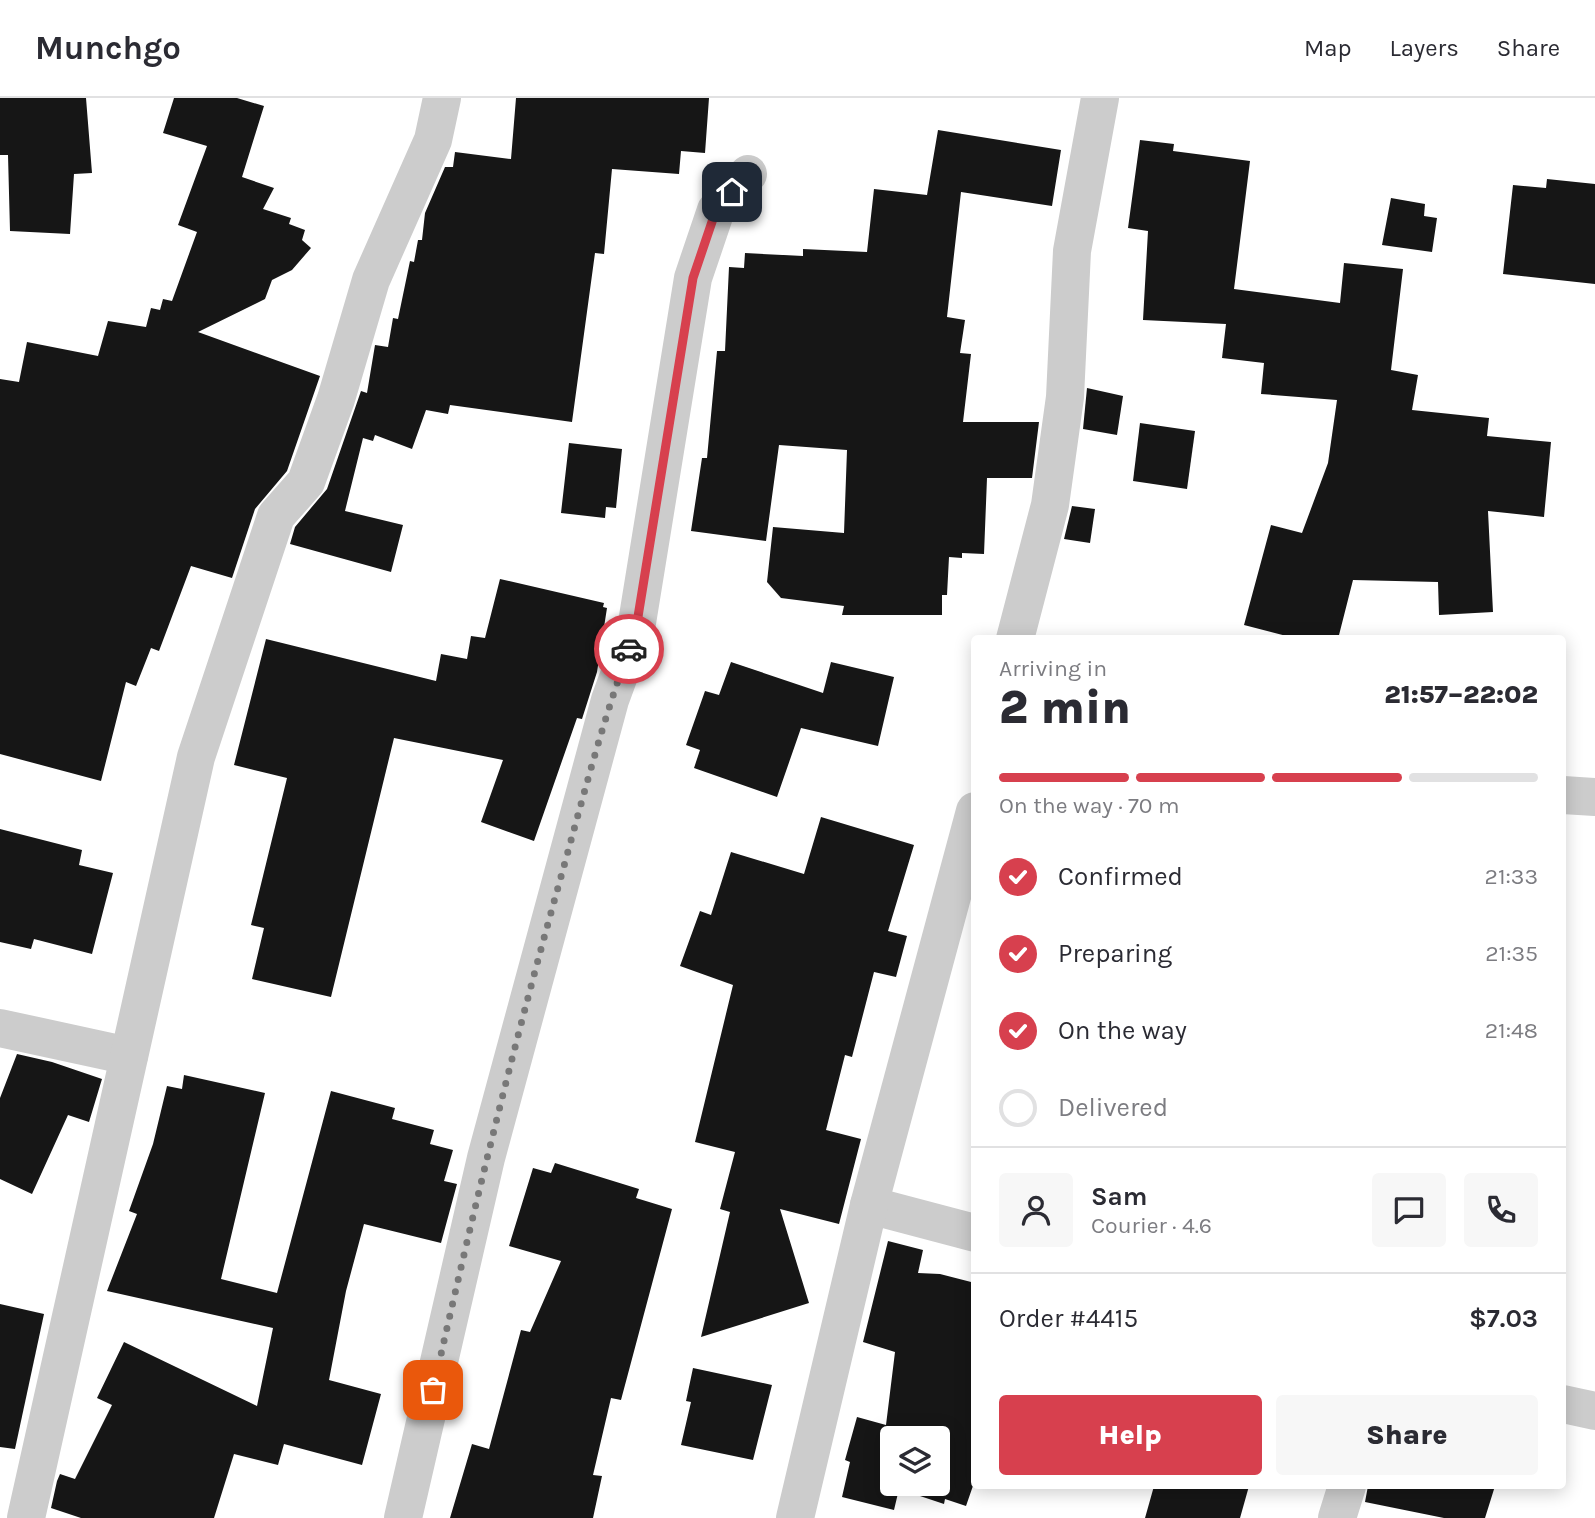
<!DOCTYPE html>
<html lang="en">
<head>
<meta charset="utf-8">
<style>
  :root { --surface:#fff; --page:#f7f7f7; --text:#2b2b33; --muted:#7c7c81; --line:#e1e1e2; --accent:#d7404e }
  body { margin:0; font-family:Karla,sans-serif; background:var(--page); color:var(--text); height:100vh; display:flex; flex-direction:column; font-size:26px; white-space:nowrap }
  * { box-sizing:border-box; margin:0 }
  p { font-size:23px; color:var(--muted) }
  .icon { flex:none; width:38px; height:38px; fill:none; stroke:currentColor; stroke-width:2; stroke-linecap:round; stroke-linejoin:round }
  .map { position:relative; flex:1; overflow:hidden }
  .side { position:absolute; left:971px; top:537px; width:595px; height:854px; display:flex; flex-direction:column; background:var(--surface); border-radius:7px; box-shadow:0 4px 18px #0003 }
  .side>* { flex:none }
  .controls { position:absolute; left:880px; top:1328px; display:grid; gap:14px }
  .controls a { display:grid; place-items:center; width:70px; height:70px; border-radius:7px; background:var(--surface); box-shadow:0 4px 18px #0003; font-size:35px }
  .pin { position:absolute; display:grid; place-items:center; width:60px; height:60px; color:#fff; margin:-30px; border-radius:14px; box-shadow:0 4px 10px #0006 }
  .courier { position:absolute; display:grid; place-items:center; width:70px; height:70px; margin:-35px; border:5px solid #d7404e; border-radius:50%; background:#fff; color:#222; box-shadow:0 2px 9px #0007 }
  .head em { font-style:normal; font-weight:800 }
  .head div { display:flex; flex-direction:column-reverse }
  .head { display:flex; align-items:center; justify-content:space-between; height:119px; padding:0 28px }
  h1 { font-size:46px; font-weight:800; line-height:52px }
  .bar { display:grid; grid-template-columns:repeat(4,1fr); gap:10px 7px; align-content:center; height:84px; padding:0 28px }
  .bar i { height:9px; border-radius:5px; background:var(--line) }
  .bar .on { background:var(--accent) }
  .bar p { grid-column:span 4 }
  .line { display:flex; align-items:center; gap:18px; padding:0 28px; border-top:2px solid var(--line) }
  .line div { flex:1 }
  .round { display:grid; place-items:center; flex:none; width:74px; height:74px; border-radius:7px; background:var(--page) }
  ol { padding:0 28px; list-style:none }
  li { display:flex; align-items:center; gap:21px; height:77px }
  li p { margin-inline-start:auto }
  li .icon { padding:7px; border-radius:50%; background:var(--accent); color:#fff; stroke-width:4 }
  li:last-child { color:var(--muted) }
  li i { width:38px; height:38px; border:4px solid var(--line); border-radius:50% }
  .action { display:flex; gap:14px; margin-top:auto; padding:14px 28px }
  .action a { flex:1; height:80px; border-radius:7px; background:var(--accent); color:#fff; font-size:28px; font-weight:800; line-height:80px; text-align:center }
  .action a+a { background:var(--page); color:var(--text) }
  header { display:flex; align-items:center; gap:42px; box-sizing:border-box; height:98px; padding:0 35px; background:var(--surface); border-bottom:2px solid var(--line) }
  header strong { font-size:33px }
  nav { display:flex; gap:38px; margin-inline-start:auto; font-size:24px }
  .map>svg:first-child { display:block }
</style>
</head>
<body>
<header>
<strong>Munchgo</strong>
<nav><a>Map</a><a>Layers</a><a>Share</a></nav>
</header>
<div class="map">
<svg width="1595" height="1420" viewBox="0 0 1595 1420">
  <rect width="100%" height="100%" fill="#fff"/>
  <g fill="#161616" fill-rule="evenodd">
    <path d="M0,0H86L92,75L74,76L70,136L10,133L8,57H0Z"/>
    <path d="M174,0H237L264,8L242,79L274,90L263,111L291,120L289,126L305,132L302,142L311,150L292,172L272,182L265,201L198,234L320,278L287,373L255,411L232,480L191,468L159,553L151,550L136,588L126,584L101,683L0,656V281L19,284L27,244L98,258L108,223L146,229L151,210L160,212L163,201L172,203L197,134L178,127L207,48L163,35Z"/>
    <path d="M516,0H709L705,55L681,53L679,76L612,71L604,156L595,155L572,324L450,307L448,316L426,312L412,351L375,337L373,343L363,340L345,413L403,427L391,474L290,446L295,429L327,391L361,293L367,295L375,247L388,249L393,220L398,221L410,163L414,164L418,142H422L425,115L445,69H453L455,54L511,61Z"/>
    <path d="M938,32L1061,52L1052,108L961,94L947,219L965,222L960,255L971,256L963,324H1039L1032,380H987L984,456L962,455V460L949,459L947,497H942V517H842L844,508L781,500L767,484L773,429L844,435L847,352L779,347L766,443L691,433L702,360H707L717,253H725L729,169L744,170L745,155L803,158V151L867,154L874,91L927,97Z"/>
    <path d="M1140,42L1174,46L1173,53L1250,63L1234,191L1340,205L1344,165L1403,171L1391,272L1418,277L1412,312L1489,320L1487,338L1551,344L1544,419L1488,413L1493,514L1439,517L1438,484L1353,482L1338,541H1298L1244,527L1271,427L1302,435L1328,365L1337,302L1261,296L1264,265L1222,260L1226,226L1143,222L1148,133L1128,130Z"/>
    <path d="M1547,81L1595,86V186L1503,176L1513,87L1546,90Z"/>
    <path d="M1391,100L1425,106L1424,118L1437,120L1432,154L1382,147Z"/>
    <path d="M1087,290L1123,298L1117,337L1083,331Z"/>
    <path d="M1140,325L1195,333L1187,391L1133,383Z"/>
    <path d="M569,345L622,351L616,410L606,409L605,420L561,415Z"/>
    <path d="M1072,408L1095,411L1090,445L1064,441Z"/>
    <path d="M500,481L604,505L603,509L607,510L597,574L582,621L577,620L534,743L481,724L503,662L394,640L331,899L252,881L264,830L251,827L287,680L234,667L266,541L436,583L441,556L467,561L471,538L485,540Z"/>
    <path d="M731,564L823,595L831,564L894,579L878,648L801,630L777,699L694,670L700,652L686,647L705,593L719,597Z"/>
    <path d="M821,719L914,747L888,833L907,838L896,879L874,874L852,959L845,957L826,1032L861,1041L839,1126L780,1111L809,1205L701,1239L730,1114L720,1111L735,1054L695,1044L733,887L680,868L700,813L711,817L731,754L804,776Z"/>
    <path d="M0,731L82,752L79,767L113,775L92,856L34,841L31,851L0,844Z"/>
    <path d="M17,956L52,964L102,981L89,1024L68,1017L32,1096L0,1081V1000Z"/>
    <path d="M184,977L265,995L221,1181L277,1195L331,993L395,1010L392,1021L434,1032L430,1046L453,1052L444,1083L457,1086L441,1145L364,1126L346,1193L329,1282L381,1296L362,1367L284,1346L278,1367L234,1356L214,1420H81L51,1410L57,1383L60,1376L75,1381L112,1307L97,1300L124,1244L257,1308L273,1230L107,1193L137,1116L129,1113L153,1046L167,988L182,991Z"/>
    <path d="M555,1065L639,1091L636,1100L672,1111L621,1302L611,1300L593,1377L602,1378L593,1420H450L472,1346L489,1351L521,1232L530,1234L561,1163L509,1148L533,1070L551,1075Z"/>
    <path d="M888,1143L923,1152L918,1175L940,1176L975,1185V1382L966,1408L945,1401L944,1406L899,1391L894,1412L842,1399L850,1364L845,1362L857,1319L886,1327L895,1254L863,1244ZM892,1340H938V1386H892Z"/>
    <path d="M0,1206L44,1216L15,1351L0,1349Z"/>
    <path d="M693,1270L772,1287L753,1362L681,1347L691,1304L686,1303Z"/>
    <path d="M1154,1388H1249L1240,1420H1145Z"/>
    <path d="M1368,1388H1495L1485,1420H1444L1365,1404Z"/>
  </g>
  <g fill="none" stroke-linecap="round" stroke-linejoin="round">
    <g stroke="#ccc" stroke-width="38">
      <path d="M1015,541L1050,407L1065,299L1072,153L1100,0"/>
      <path d="M1563,697L1595,699"/>
      <path d="M0,930L129,958"/>
      <path d="M869,1107L975,1135"/>
      <path d="M1563,1306L1595,1313"/>
      <path d="M26,1420L196,659L276,418L306,384L336,301L371,182L433,42L442,0"/>
      <path d="M403,1420L486,1060L610,602L636,531L693,180L716,112L748,76"/>
      <path d="M795,1420L869,1107L975,713"/>
      <path d="M1337,1420L1347,1388"/>
    </g>
  </g>
  <g fill="none" stroke-linecap="round" stroke-linejoin="round">
    <path stroke="#787878" stroke-width="7" stroke-dasharray="0 12.6" d="M433,1292C471,1122 512,953 559,786C581,707 601,628 629,551"/>
    <path stroke="#d7404e" stroke-width="9" d="M629,551L636,531L693,180L716,112L732,94"/>
  </g>
</svg>
<div class="controls">
<a><svg class="icon" aria-label="layers" viewBox="0 0 24 24"><path d="M12 4l9 5-9 5-9-5zM3 14l9 5 9-5"/></svg></a>
</div>
<div class="pin" style="left:433px;top:1292px;background:#ea580c"><svg class="icon" aria-label="bag" viewBox="0 0 24 24"><path d="M5 8h14l-1 12H6zM9 8a3 3 0 0 1 6 0"/></svg></div>
<div class="pin" style="left:732px;top:94px;background:#1f2937"><svg class="icon" aria-label="home" viewBox="0 0 24 24"><path d="M3 11l9-7 9 7M6 9v11h12V9"/></svg></div>
<div class="courier" style="left:629px;top:551px"><svg class="icon" aria-label="car" viewBox="0 0 24 24"><path d="M5 17H2v-5l4-1 3-4h7l3 4 3 1v5h-3M9 17h6M6 11h13"/><circle cx="7" cy="17" r="2"/><circle cx="17" cy="17" r="2"/></svg></div>
<section class="side">
<div class="head"><div><h1>2 min</h1><p>Arriving in</p></div><em>21:57–22:02</em></div>
<div class="bar"><i class="on"></i><i class="on"></i><i class="on"></i><i></i><p>On the way · 70 m</p></div>
<ol>
<li><svg class="icon" aria-label="check" viewBox="0 0 24 24"><path d="M5 12l5 5 9-10"/></svg>Confirmed<p>21:33</p></li>
<li><svg class="icon" aria-label="check" viewBox="0 0 24 24"><path d="M5 12l5 5 9-10"/></svg>Preparing<p>21:35</p></li>
<li><svg class="icon" aria-label="check" viewBox="0 0 24 24"><path d="M5 12l5 5 9-10"/></svg>On the way<p>21:48</p></li>
<li><i></i>Delivered</li>
</ol>
<div class="line" style="height:126px"><a class="round"><svg class="icon" aria-label="person" viewBox="0 0 24 24"><circle cx="12" cy="8" r="4"/><path d="M4 21q1-7 8-7t8 7"/></svg></a><div><b>Sam</b><p>Courier · 4.6</p></div><a class="round"><svg class="icon" aria-label="chat" viewBox="0 0 24 24"><path d="M4 5h16v11H9l-5 4z"/></svg></a><a class="round"><svg class="icon" aria-label="phone" viewBox="0 0 24 24"><path d="M5 4h4l2 5-3 2q2 4 5 5l2-3 5 2v4C11 20 4 13 5 4z"/></svg></a></div>
<div class="line" style="height:91px"><div>Order #4415</div><b>$7.03</b></div>
<div class="action"><a>Help</a><a>Share</a></div>
</section>
</div>
</body>
</html>
